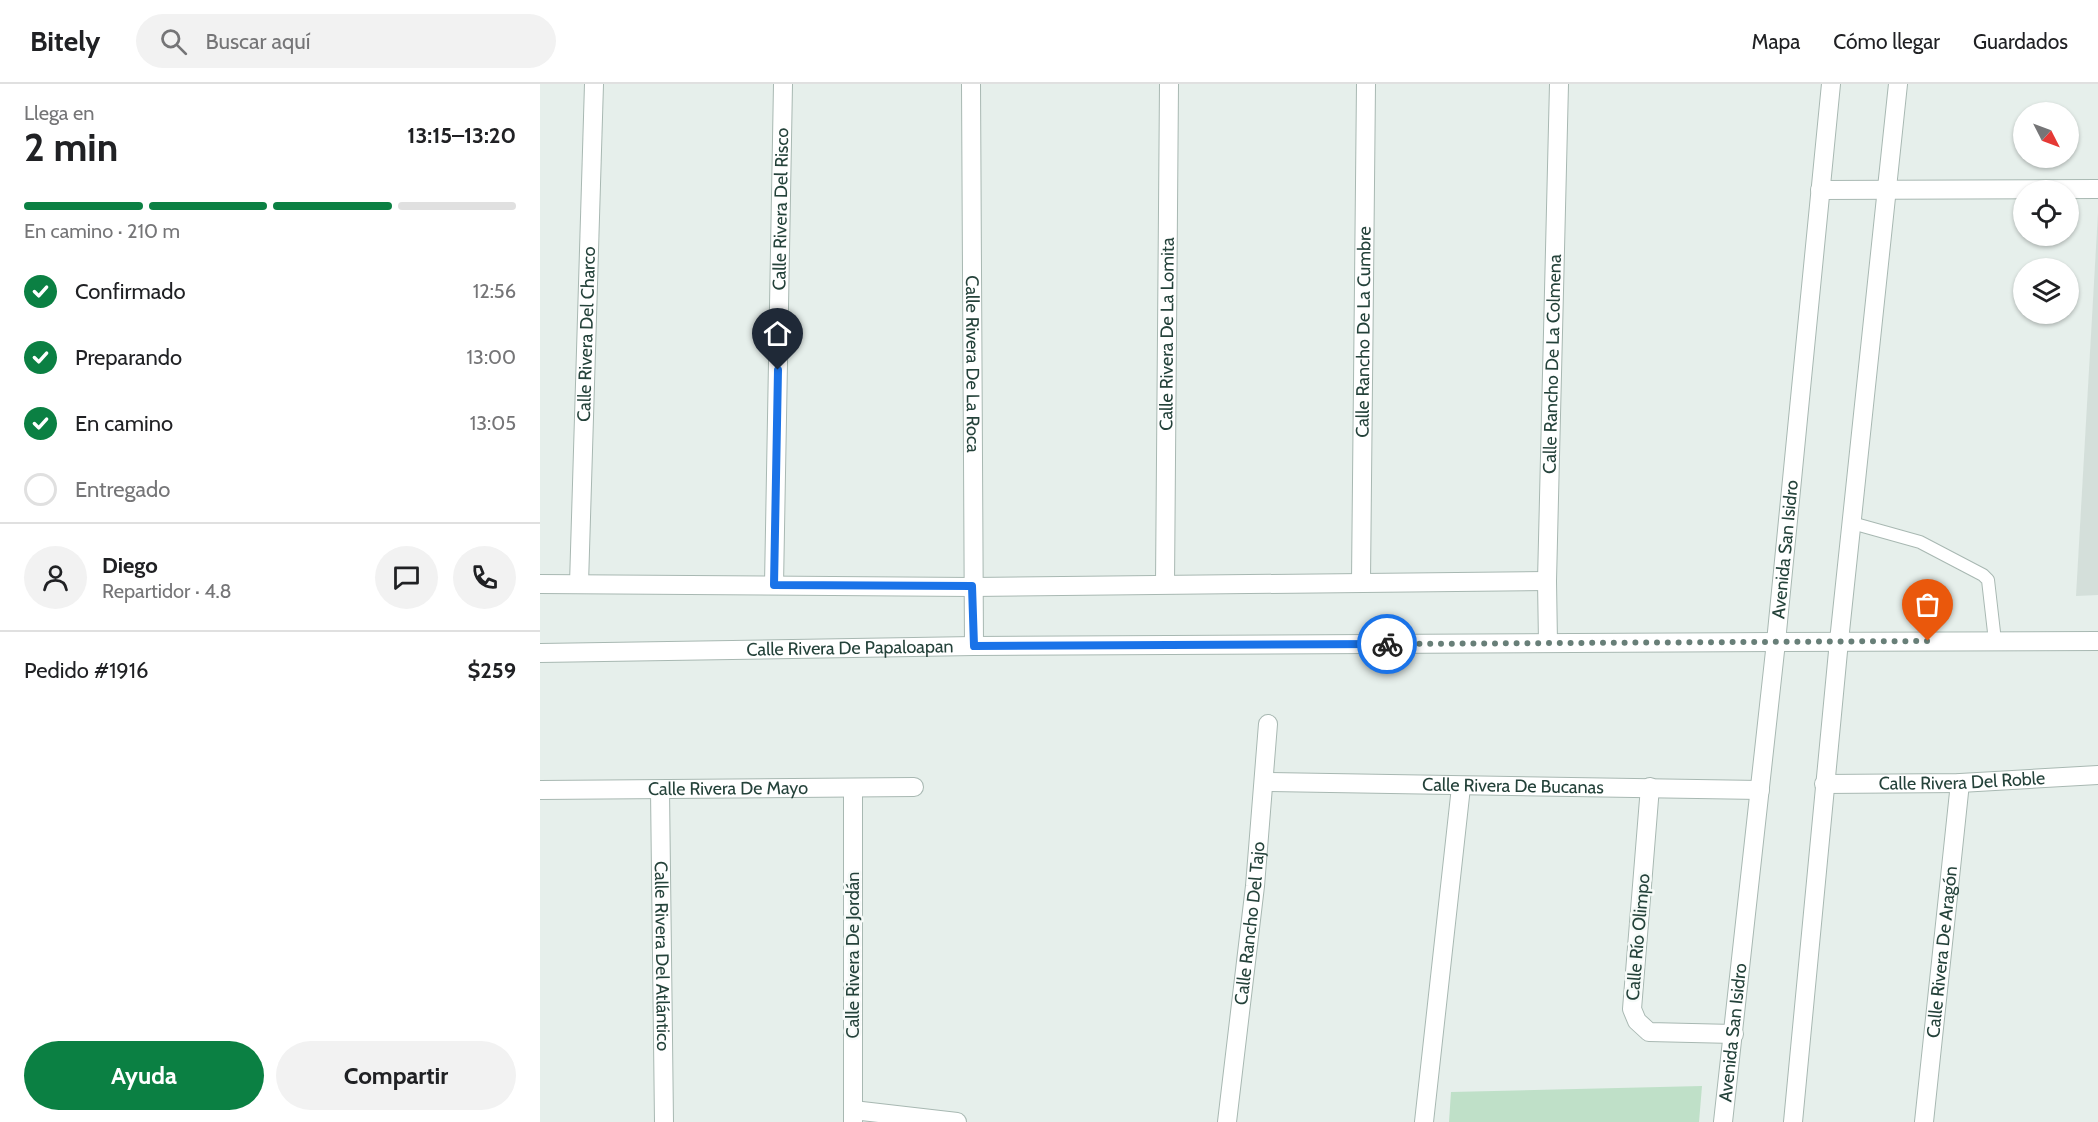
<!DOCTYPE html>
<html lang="es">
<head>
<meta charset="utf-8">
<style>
  :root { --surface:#fff; --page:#f2f2f2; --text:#202124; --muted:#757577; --line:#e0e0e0; --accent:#0b8043 }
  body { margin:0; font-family:Cabin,sans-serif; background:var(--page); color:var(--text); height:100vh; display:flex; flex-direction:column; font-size:22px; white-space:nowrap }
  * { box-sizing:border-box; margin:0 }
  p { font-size:20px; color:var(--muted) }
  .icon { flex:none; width:33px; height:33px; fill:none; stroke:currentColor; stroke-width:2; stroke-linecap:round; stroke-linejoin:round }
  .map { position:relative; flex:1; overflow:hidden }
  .sheet { display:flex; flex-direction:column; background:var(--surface); width:540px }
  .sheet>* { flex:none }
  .needle { width:39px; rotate:132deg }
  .buttons { position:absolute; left:1473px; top:18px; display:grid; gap:12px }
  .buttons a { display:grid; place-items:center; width:66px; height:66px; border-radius:50%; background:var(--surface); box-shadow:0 2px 4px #0004; font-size:30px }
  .pin { position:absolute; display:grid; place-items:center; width:51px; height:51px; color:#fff; margin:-62px -26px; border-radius:50% 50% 50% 0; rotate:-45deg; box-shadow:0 0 6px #0007 }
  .pin .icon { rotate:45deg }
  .courier { position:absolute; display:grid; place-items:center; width:60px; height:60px; margin:-30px; border:4px solid #1a73e8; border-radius:50%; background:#fff; color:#222; box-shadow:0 2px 8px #0007 }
  .overview em { font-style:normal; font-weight:700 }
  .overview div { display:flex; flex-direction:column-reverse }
  .overview { display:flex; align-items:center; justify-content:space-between; height:102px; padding:0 24px }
  h1 { font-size:39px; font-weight:700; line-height:45px }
  .bar { display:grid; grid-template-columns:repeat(4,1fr); gap:9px 6px; align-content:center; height:72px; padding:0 24px }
  .bar i { height:8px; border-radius:4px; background:var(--line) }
  .bar .current { background:var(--accent) }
  .bar p { grid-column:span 4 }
  .line { display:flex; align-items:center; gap:15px; padding:0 24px; border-top:2px solid var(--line) }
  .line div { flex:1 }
  .round { display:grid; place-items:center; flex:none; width:63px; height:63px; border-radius:32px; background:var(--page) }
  ol { padding:0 24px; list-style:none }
  li { display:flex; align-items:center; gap:18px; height:66px }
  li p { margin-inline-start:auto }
  li .icon { padding:6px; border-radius:50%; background:var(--accent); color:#fff; stroke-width:4 }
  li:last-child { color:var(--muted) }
  li i { width:33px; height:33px; border:3px solid var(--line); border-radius:50% }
  .action { display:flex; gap:12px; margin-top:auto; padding:12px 24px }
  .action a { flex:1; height:69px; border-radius:36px; background:var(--accent); color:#fff; font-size:24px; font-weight:700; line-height:69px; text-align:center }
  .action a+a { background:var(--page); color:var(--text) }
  header { display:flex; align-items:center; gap:36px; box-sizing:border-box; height:84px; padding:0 30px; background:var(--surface); border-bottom:2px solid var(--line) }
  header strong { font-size:28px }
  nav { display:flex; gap:33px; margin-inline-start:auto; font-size:21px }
  .search { width:420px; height:54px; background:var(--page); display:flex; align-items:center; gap:15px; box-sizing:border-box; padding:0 21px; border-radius:33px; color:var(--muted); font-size:22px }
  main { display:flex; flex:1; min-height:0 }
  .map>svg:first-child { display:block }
</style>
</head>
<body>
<header>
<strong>Bitely</strong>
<div class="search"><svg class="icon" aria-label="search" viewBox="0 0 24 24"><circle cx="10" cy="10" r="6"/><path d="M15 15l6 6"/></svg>Buscar aquí</div>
<nav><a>Mapa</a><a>Cómo llegar</a><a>Guardados</a></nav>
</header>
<main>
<section class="sheet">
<div class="overview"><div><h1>2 min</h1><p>Llega en</p></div><em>13:15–13:20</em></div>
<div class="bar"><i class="current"></i><i class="current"></i><i class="current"></i><i></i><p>En camino · 210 m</p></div>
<ol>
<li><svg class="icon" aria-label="check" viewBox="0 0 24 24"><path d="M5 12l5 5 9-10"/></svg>Confirmado<p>12:56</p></li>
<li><svg class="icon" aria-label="check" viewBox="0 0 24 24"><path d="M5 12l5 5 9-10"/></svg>Preparando<p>13:00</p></li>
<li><svg class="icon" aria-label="check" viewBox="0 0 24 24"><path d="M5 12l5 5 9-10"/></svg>En camino<p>13:05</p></li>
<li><i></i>Entregado</li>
</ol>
<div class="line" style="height:108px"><a class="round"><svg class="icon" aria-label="person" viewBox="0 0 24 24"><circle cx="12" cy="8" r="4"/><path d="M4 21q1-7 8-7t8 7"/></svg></a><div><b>Diego</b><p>Repartidor · 4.8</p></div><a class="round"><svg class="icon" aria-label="chat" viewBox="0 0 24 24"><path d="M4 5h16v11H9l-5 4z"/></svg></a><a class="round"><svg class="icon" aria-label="phone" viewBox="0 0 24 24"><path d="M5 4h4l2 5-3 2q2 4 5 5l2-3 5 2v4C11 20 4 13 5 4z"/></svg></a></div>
<div class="line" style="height:78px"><div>Pedido #1916</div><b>$259</b></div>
<div class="action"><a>Ayuda</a><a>Compartir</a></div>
</section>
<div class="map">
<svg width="1558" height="1038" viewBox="0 0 1558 1038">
  <rect width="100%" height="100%" fill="#e6efeb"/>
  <path fill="#d4dfda" d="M1558,129V511L1536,512Z"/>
  <path fill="#bfe0c8" d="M1162,1002L1159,1038H909L911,1008Z"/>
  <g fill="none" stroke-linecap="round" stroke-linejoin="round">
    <defs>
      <path id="service" d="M1312,439L1380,458L1443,491L1448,496L1455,557"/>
      <g id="minor">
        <path id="s1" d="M431,0L434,562"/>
        <path d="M1280,106L1558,105"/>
        <path id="s2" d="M821,497L826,0"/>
        <path d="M0,500L432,503L1007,497"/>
        <path id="s3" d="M39,500L54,0"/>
        <path id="s4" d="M625,500L629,0"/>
        <path id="s5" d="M234,501L243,0"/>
        <path id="s6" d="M1008,559L1007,497L1019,0"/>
        <path id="s7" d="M0,569L434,562L1236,558"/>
        <path id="s8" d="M724,698L1220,706"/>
        <path id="s9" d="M1284,700L1420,699L1558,691"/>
        <path d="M1110,703L1092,925L1097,937L1109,948L1194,950"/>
        <path d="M313,704V1038"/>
        <path id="s10" d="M0,706L374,703"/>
        <path id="s11" d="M120,706L124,1038"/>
        <path d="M313,1026L417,1038"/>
        <path id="s12" d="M687,1038L715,802L728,640"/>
        <path d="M884,1038L921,703"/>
        <path id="s13" d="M1384,1038L1420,699"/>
      </g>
      <g id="tertiary">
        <path d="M1236,558L1558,557"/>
        <path id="s14" d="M1183,1038L1236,558L1291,0"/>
        <path d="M1253,1038L1299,557L1358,0"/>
      </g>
    </defs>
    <use href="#service" stroke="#a8b8b2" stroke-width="14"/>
    <use href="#minor" stroke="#a8b8b2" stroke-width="20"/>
    <use href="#tertiary" stroke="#a8b8b2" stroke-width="20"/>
    <use href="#service" stroke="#fff" stroke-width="12"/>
    <use href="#minor" stroke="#fff" stroke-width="18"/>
    <use href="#tertiary" stroke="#fff" stroke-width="18"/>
  </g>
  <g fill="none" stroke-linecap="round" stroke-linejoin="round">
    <path stroke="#687f78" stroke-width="6" stroke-dasharray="0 10.8" d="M847,560L1388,557"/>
    <path stroke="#1a73e8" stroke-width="8" d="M238,286L234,501L432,502L434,562L847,560"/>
  </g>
  <g text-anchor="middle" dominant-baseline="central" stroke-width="5" stroke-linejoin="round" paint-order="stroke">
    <g font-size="18" fill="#24423a" stroke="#f7fbf9">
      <text stroke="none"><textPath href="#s5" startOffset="376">Calle Rivera Del Risco</textPath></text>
      <text stroke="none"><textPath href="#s2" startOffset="249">Calle Rancho De La Cumbre</textPath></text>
      <text stroke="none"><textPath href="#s3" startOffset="250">Calle Rivera Del Charco</textPath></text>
      <text stroke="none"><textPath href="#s4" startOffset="250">Calle Rivera De La Lomita</textPath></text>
      <text stroke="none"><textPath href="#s6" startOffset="279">Calle Rancho De La Colmena</textPath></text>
      <text stroke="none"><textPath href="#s1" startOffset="280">Calle Rivera De La Roca</textPath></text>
      <text stroke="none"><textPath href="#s14" startOffset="576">Avenida San Isidro</textPath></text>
      <text stroke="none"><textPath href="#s7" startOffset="310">Calle Rivera De Papaloapan</textPath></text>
      <text stroke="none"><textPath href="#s9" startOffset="138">Calle Rivera Del Roble</textPath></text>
      <text stroke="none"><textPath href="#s8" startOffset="249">Calle Rivera De Bucanas</textPath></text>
      <text stroke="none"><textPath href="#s10" startOffset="188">Calle Rivera De Mayo</textPath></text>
      <text stroke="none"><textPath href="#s12" startOffset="200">Calle Rancho Del Tajo</textPath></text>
      <text transform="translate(1098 853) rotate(-85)">Calle Río Olimpo</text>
      <text stroke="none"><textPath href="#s13" startOffset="171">Calle Rivera De Aragón</textPath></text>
      <text transform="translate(313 871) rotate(-90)">Calle Rivera De Jordán</text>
      <text stroke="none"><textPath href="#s11" startOffset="166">Calle Rivera Del Atlántico</textPath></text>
      <text stroke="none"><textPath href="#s14" startOffset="90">Avenida San Isidro</textPath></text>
    </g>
  </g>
</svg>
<div class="buttons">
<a><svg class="needle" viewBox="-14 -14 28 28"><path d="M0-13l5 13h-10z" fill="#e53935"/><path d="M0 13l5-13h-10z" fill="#757577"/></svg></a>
<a><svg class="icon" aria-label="locate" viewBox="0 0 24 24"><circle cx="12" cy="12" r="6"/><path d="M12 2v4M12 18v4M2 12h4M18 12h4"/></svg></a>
<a><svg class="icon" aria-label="layers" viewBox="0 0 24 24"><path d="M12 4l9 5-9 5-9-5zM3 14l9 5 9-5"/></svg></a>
</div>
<div class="pin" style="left:1388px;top:557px;background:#ea580c"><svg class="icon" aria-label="bag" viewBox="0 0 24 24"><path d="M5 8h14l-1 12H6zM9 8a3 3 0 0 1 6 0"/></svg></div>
<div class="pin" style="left:238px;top:286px;background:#1f2937"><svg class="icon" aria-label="home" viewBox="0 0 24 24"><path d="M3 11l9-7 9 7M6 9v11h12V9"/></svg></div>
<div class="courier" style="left:847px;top:560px"><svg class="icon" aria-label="bike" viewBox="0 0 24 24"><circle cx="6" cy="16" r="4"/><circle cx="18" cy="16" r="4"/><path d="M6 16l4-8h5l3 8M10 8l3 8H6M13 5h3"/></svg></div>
</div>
</main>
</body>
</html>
